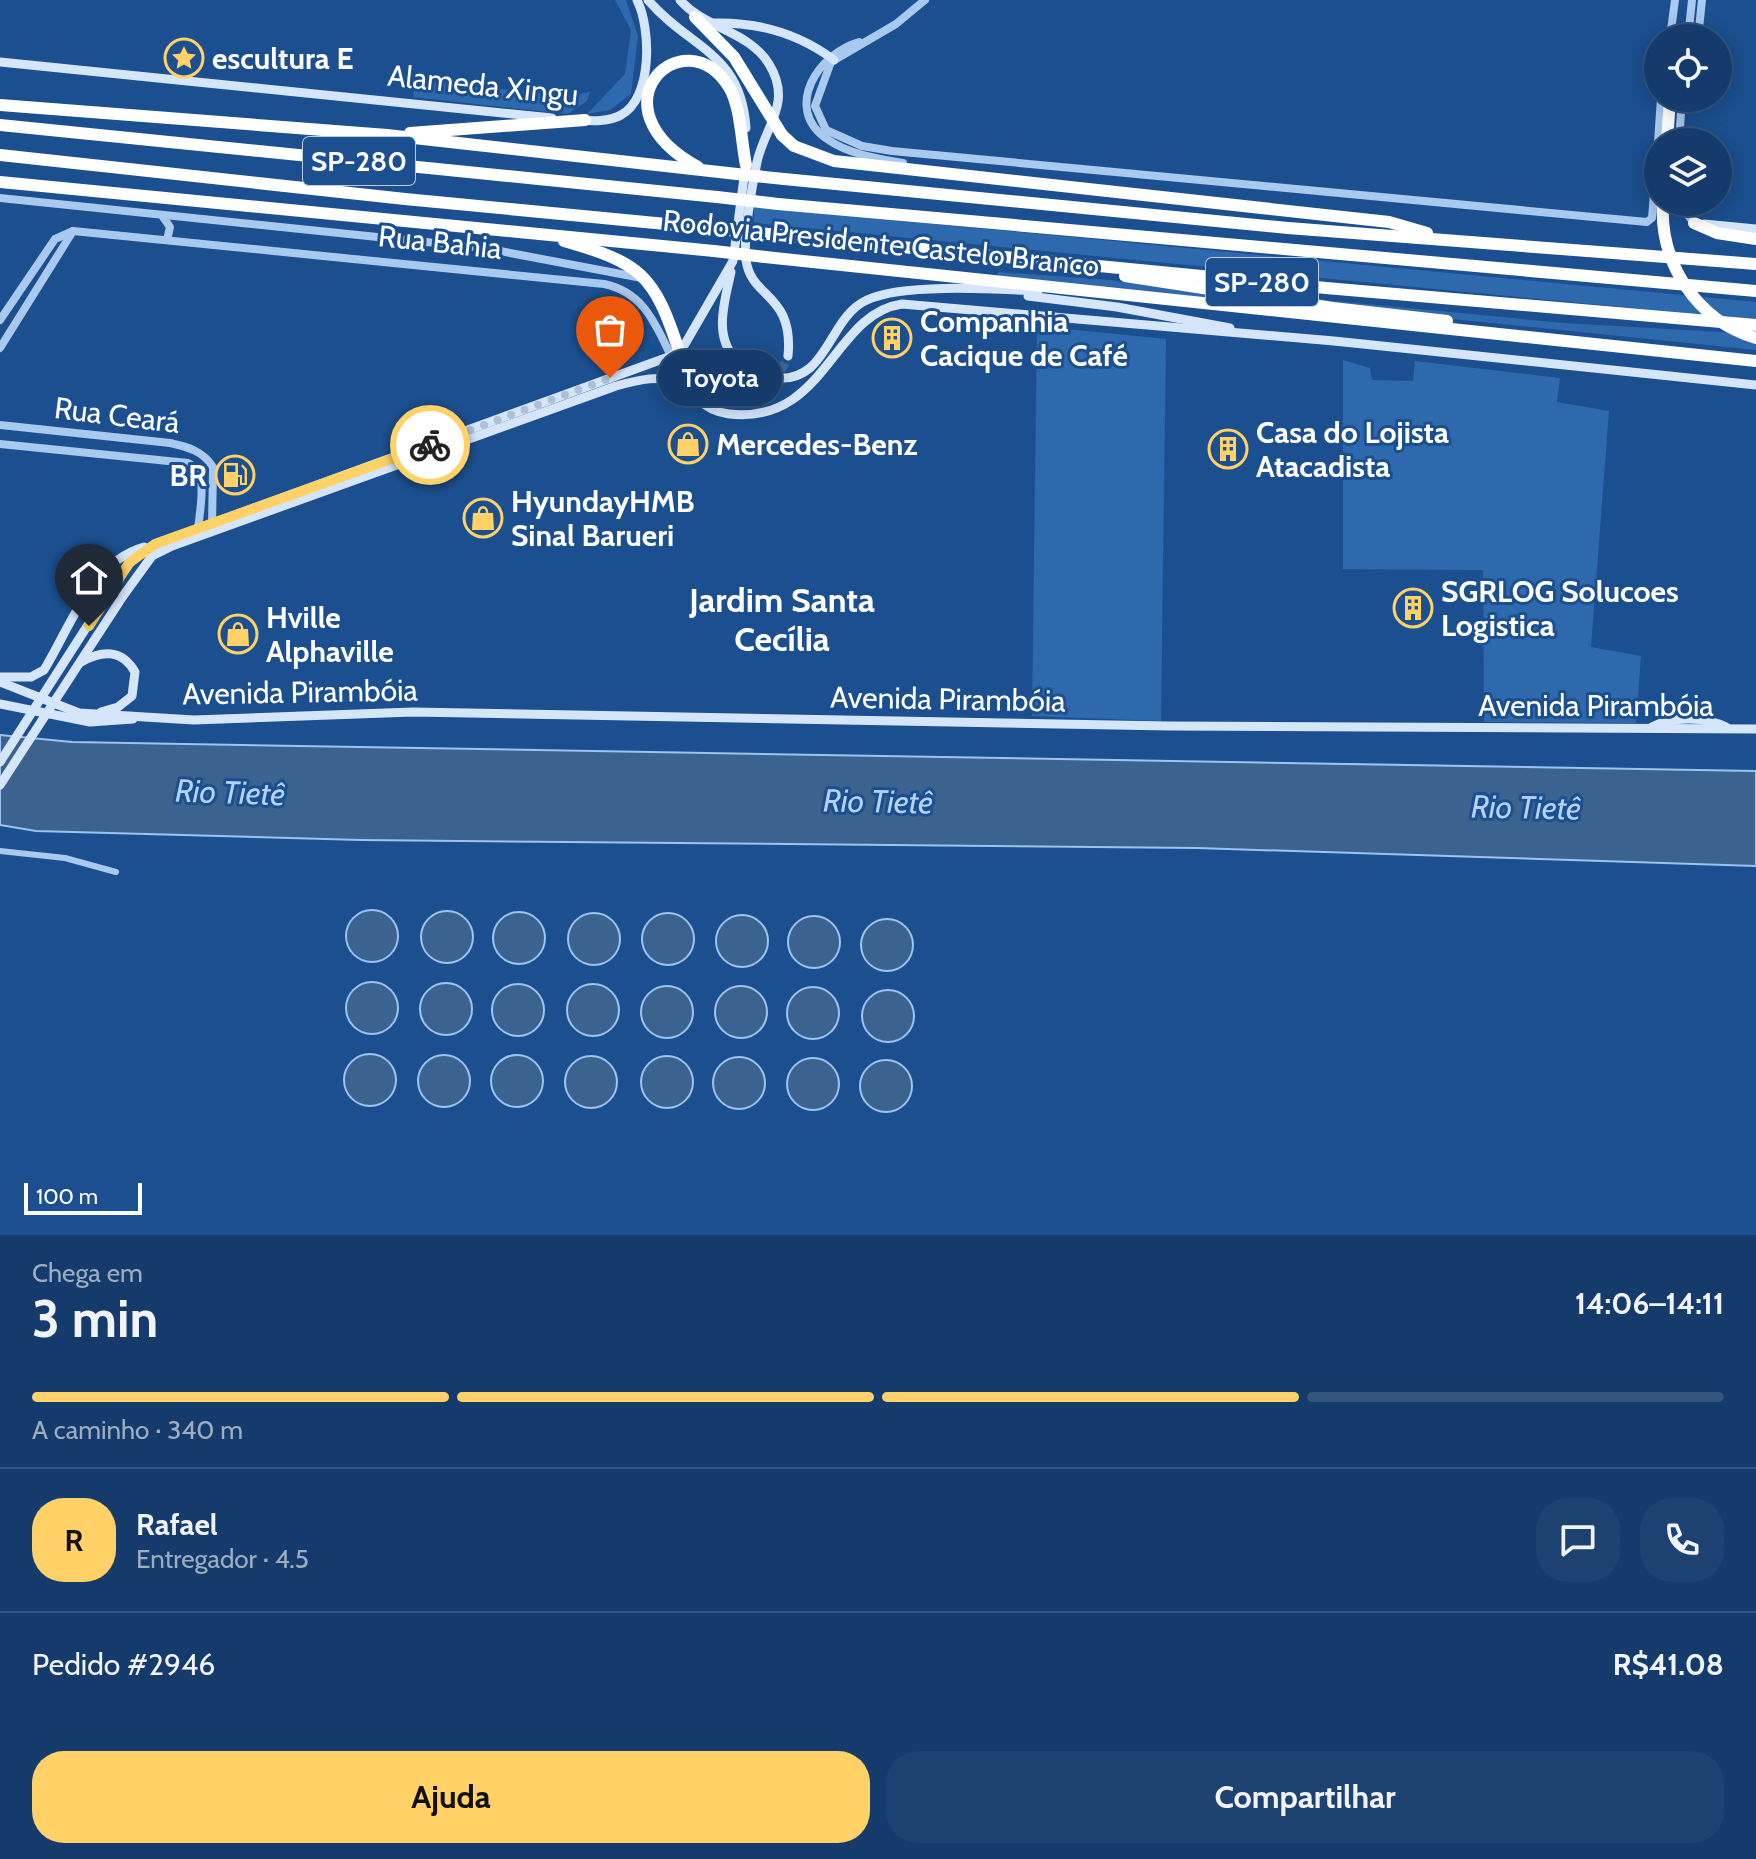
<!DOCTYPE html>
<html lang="pt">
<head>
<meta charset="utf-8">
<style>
  :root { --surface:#143b6b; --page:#1d4271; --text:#f1f3f6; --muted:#9dadc1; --line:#33557e; --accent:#ffd166 }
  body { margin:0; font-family:Cabin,sans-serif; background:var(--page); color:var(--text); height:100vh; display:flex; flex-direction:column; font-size:30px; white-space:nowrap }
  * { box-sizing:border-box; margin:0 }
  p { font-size:26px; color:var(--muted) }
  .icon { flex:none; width:44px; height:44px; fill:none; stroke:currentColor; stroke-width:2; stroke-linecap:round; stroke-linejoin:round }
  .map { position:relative; height:1235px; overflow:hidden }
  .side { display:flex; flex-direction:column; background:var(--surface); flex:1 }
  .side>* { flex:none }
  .fabs { position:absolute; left:1644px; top:24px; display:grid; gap:16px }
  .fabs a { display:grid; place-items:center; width:88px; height:88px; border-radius:50%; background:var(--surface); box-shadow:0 4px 20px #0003,0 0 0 2px var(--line); font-size:40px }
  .scale { position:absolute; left:24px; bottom:20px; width:118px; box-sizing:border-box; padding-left:8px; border:4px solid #fff; border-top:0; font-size:22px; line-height:28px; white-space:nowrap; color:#fff; -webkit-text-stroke:6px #1b4f8f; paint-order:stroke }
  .pin { position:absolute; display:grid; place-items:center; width:68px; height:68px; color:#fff; margin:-82px -34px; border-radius:50% 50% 50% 0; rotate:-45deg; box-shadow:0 0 8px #0007 }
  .pin .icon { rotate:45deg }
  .courier { position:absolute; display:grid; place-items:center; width:80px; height:80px; margin:-40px; border:6px solid #ffd166; border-radius:50%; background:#fff; color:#222; box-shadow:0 2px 10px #0007 }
  .bubble { position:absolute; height:56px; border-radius:28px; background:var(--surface); box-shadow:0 4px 20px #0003,0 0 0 2px var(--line); font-size:26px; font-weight:700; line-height:56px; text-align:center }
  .headline em { font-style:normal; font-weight:700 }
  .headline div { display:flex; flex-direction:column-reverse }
  .headline { display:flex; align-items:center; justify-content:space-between; height:136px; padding:0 32px }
  h1 { font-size:52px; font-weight:700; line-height:60px }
  .bar { display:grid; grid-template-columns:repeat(4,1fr); gap:12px 8px; align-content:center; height:96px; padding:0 32px }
  .bar i { height:10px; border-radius:6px; background:var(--line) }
  .bar .active { background:var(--accent) }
  .bar p { grid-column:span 4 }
  .line { display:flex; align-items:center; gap:20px; padding:0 32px; border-top:2px solid var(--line) }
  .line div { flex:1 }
  .round { display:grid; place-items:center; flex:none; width:84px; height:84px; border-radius:32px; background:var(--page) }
  .primary-button { display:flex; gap:16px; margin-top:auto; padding:16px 32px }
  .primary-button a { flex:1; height:92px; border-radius:32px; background:var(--accent); color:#111; font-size:32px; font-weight:700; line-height:92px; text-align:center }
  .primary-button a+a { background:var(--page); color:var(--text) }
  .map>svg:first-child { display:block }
</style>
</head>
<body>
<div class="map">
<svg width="1756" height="1235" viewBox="0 0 1756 1235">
  <rect width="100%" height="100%" fill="#1b4f8f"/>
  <g fill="#2e69ad">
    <path d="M615,0H626L638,36L631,94L610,110L587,114L625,74L631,30Z"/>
    <path d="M415,80L568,96L590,92L587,101L568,114L413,97Z"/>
    <path d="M754,207L1756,302V320L754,223Z"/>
    <path d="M998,272L1110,280L1362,318L997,276Z"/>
    <path d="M1314,299L1564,323L1756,334V350L1442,318Z"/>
    <path d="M1037,326L1166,339L1161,721L1032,716Z"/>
    <path d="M1343,360L1370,368L1372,380L1413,381L1415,361L1560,378L1557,402L1609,411L1591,647L1641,656L1636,723L1484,722L1483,570L1343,569Z"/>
  </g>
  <g fill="#3c6290" stroke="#9cc4f0" stroke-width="2">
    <path d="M0,735L72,742L1756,771V866L1197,848L361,840L36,831L0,825Z"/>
    <circle cx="372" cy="936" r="26"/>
    <circle cx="447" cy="937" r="26"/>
    <circle cx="519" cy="938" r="26"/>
    <circle cx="668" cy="939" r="26"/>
    <circle cx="594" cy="939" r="26"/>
    <circle cx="742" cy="941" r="26"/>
    <circle cx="814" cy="942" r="26"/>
    <circle cx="887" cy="945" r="26"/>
    <circle cx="372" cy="1008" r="26"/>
    <circle cx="446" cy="1009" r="26"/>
    <circle cx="518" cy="1010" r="26"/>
    <circle cx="593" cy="1010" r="26"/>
    <circle cx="741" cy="1012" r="26"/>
    <circle cx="667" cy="1012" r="26"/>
    <circle cx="813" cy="1013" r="26"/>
    <circle cx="888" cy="1016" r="26"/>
    <circle cx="370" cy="1080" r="26"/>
    <circle cx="444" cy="1081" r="26"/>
    <circle cx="517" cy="1081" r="26"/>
    <circle cx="667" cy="1082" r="26"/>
    <circle cx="591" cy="1082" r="26"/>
    <circle cx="739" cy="1083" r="26"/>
    <circle cx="813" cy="1084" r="26"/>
    <circle cx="886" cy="1086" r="26"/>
  </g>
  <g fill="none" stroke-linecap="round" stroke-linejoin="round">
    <path stroke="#3d69a0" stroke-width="9" stroke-dasharray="9 4.5" stroke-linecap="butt" d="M775,383L788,356"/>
    <path stroke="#a9c9ee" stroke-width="6" d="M0,851L65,858L116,872"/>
    <g stroke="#a9c9ee" stroke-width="8">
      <path d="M925,0L896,24L831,62L815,106L826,130L862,146L892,151L1647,222L1652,218L1658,143"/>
      <path d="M1670,38L1675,0"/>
      <path d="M1688,38L1692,0"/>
      <path d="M1698,38L1702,0"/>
      <path d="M859,42C819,53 782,108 827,139C848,154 878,159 903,163"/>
      <path d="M1658,142L1661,98"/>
      <path d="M1679,142L1682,98"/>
      <path d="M0,198L484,248L642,278"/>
      <path d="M1678,202L1694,223"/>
      <path d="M163,217L170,227L167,240"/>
      <path d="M0,320L55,239L73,231L604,284C643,292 655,323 671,356"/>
      <path d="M0,348L73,231"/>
      <path d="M0,425L170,443C188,447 203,451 213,467L212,527"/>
      <path d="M0,444L188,463C210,474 199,510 198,531"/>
    </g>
    <g stroke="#d6e6fa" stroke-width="9">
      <path d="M648,0C690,49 741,52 746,128"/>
      <path d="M680,0C704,28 749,31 769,64C793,103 765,126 757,162C752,187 743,236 746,260C751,299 794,293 788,356"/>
      <path d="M714,23C759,22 798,33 834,60"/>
      <path d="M0,62L552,118"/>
      <path d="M579,120C592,121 609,122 621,115C653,98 651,28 637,0"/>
      <path d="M745,170L733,261L685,344L671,356C681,383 698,410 729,414C826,425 832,314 902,304L1334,341L1756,385"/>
      <path d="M1704,224L1756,229"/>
      <path d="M731,272C724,304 712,339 740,364C749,372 762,377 774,378C829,384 827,318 867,300C902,283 997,289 1038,291"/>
      <path d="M1028,296L1117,307L1230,328"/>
      <path d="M111,589L135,556L155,544L671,356"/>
      <path d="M123,596L152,556L172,546L616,386C638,380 661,374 684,383C719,395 734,415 771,389"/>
      <path d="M81,662C102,650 122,649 135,672L132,696L118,707L101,712"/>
      <path d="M0,677H31L44,670C71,626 91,562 144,547"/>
      <path d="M0,682L79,713L194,720L413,712L1169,726L1756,729"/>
      <path d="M0,704L90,722L133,719"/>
      <path d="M1652,727C1672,716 1707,717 1726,727"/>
    </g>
    <g stroke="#fff" stroke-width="12">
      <path d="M0,105L387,135L737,174"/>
      <path d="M0,125L717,197"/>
      <path d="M410,133L585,120"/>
      <path d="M782,135L794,146L834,161L1389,222L1427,233"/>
      <path d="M1667,142L1670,98"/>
      <path d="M0,155L405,199L718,229"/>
      <path d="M698,167C588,107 684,15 729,87C741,107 741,141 746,165"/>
      <path d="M784,179L1288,228L1756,264"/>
      <path d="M0,182L714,251"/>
      <path d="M778,204L1756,291"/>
      <path d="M1694,223L1717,233L1756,239"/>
      <path d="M768,234L1326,288L1756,325"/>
      <path d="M564,241C641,263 654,274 679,351"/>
      <path d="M765,257L1756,361"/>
      <path d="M1125,276L1333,308L1447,321"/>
    </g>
    <g stroke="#d6e6fa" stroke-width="9">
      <path d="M0,762L111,589"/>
      <path d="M0,785L123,596"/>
    </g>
    <g stroke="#fff" stroke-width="12">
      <path d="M695,17L734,57L782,135"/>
      <path d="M737,174L784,179"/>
      <path d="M717,197L778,204"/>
      <path d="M1663,202C1659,263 1697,321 1756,338"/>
      <path d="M718,229L768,234"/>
      <path d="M714,251L765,257"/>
    </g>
  </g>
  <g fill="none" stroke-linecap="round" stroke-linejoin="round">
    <path stroke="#afc1d8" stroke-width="8" stroke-dasharray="0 14.4" d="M430,445L610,378"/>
    <path stroke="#ffd166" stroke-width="10" d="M89,626L129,563L155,544L430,445"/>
  </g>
  <defs>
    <symbol id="sight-ring" viewBox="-11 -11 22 22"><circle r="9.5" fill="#1b4f8f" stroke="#ffd166" stroke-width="1.5"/><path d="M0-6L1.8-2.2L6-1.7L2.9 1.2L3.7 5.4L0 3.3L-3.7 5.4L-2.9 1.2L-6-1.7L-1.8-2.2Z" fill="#ffd166"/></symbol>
    <symbol id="building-ring" viewBox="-11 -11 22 22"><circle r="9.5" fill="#1b4f8f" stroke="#ffd166" stroke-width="1.5"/><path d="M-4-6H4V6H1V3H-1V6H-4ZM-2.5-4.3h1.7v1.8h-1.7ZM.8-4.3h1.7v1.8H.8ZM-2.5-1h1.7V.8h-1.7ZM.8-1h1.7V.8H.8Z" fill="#ffd166"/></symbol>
    <symbol id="shop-ring" viewBox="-11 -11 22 22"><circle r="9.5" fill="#1b4f8f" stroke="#ffd166" stroke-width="1.5"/><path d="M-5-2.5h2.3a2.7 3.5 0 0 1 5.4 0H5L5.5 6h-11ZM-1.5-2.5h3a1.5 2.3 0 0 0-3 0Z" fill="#ffd166"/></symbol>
    <symbol id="fuel-ring" viewBox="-11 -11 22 22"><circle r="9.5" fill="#1b4f8f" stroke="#ffd166" stroke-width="1.5"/><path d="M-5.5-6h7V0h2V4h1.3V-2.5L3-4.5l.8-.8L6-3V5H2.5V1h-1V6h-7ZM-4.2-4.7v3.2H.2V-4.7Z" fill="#ffd166"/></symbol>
  </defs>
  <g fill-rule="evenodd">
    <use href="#sight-ring" x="162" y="36" width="44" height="44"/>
    <use href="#building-ring" x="870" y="316" width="44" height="44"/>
    <use href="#shop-ring" x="666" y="422" width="44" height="44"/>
    <use href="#building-ring" x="1206" y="427" width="44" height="44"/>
    <use href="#fuel-ring" x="213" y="453" width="44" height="44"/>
    <use href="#shop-ring" x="461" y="496" width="44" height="44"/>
    <use href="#building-ring" x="1391" y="586" width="44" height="44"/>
    <use href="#shop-ring" x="216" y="612" width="44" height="44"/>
  </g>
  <g text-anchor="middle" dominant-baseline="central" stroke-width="6" stroke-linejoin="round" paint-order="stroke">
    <g fill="#1b4f8f" stroke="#bbcadd" stroke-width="2">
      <rect x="303" y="137" width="112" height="48" rx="6"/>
      <rect x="1206" y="258" width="112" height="48" rx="6"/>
    </g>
    <g font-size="28" font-weight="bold" fill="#fff">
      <text x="359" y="161">SP-280</text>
      <text x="1262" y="282">SP-280</text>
    </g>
    <g font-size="30" font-weight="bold" fill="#fff" stroke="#1b4f8f" text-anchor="start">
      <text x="212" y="58">escultura E</text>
      <text x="920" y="321">Companhia<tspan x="920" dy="34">Cacique de Café</tspan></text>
      <text x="1256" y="432">Casa do Lojista<tspan x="1256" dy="34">Atacadista</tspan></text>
      <text x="716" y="444">Mercedes-Benz</text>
      <text x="207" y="475" text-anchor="end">BR</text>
      <text x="511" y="501">HyundayHMB<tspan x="511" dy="34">Sinal Barueri</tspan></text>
      <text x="1441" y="591">SGRLOG Solucoes<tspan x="1441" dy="34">Logistica</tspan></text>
      <text x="266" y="617">Hville<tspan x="266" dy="34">Alphaville</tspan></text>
    </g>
    <g font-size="30" fill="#fff" stroke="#1b4f8f">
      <text transform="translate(483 85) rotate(6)">Alameda Xingu</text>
      <text transform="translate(440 242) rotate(6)">Rua Bahia</text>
      <text transform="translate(881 243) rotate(6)">Rodovia Presidente Castelo Branco</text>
      <text transform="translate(117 415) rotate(7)">Rua Ceará</text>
      <text transform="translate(300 692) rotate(-1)">Avenida Pirambóia</text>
      <text transform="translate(948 699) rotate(1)">Avenida Pirambóia</text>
      <text x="1596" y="705">Avenida Pirambóia</text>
    </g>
    <g font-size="32" font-style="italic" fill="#b5d3f5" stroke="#1b4f8f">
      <text transform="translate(230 792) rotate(2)">Rio Tietê</text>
      <text transform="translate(878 801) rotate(1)">Rio Tietê</text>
      <text transform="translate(1526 807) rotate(1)">Rio Tietê</text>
    </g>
    <g font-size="34" font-weight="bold" fill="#fff" stroke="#1b4f8f">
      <text x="782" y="600">Jardim Santa<tspan x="782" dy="39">Cecília</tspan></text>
    </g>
  </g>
</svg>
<div class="fabs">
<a><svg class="icon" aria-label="locate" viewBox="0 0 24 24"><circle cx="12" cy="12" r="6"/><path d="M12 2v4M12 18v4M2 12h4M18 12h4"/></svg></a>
<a><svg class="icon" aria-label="layers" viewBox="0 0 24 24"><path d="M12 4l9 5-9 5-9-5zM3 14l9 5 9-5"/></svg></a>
</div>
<div class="scale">100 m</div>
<div class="pin" style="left:610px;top:378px;background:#ea580c"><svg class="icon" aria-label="bag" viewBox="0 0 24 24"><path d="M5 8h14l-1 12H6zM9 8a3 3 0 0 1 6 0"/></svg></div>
<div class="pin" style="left:89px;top:626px;background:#1f2937"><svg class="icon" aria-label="home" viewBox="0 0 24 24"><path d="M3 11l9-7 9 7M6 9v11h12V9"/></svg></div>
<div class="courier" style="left:430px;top:445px"><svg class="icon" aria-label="bike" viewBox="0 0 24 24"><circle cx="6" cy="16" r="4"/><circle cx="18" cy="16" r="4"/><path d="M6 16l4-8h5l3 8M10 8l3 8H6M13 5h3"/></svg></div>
<div class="bubble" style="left:658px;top:350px;width:124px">Toyota</div>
</div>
<section class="side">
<div class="headline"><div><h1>3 min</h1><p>Chega em</p></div><em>14:06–14:11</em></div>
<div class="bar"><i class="active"></i><i class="active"></i><i class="active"></i><i></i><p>A caminho · 340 m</p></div>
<div class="line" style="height:144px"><b class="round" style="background:var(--accent);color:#111">R</b><div><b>Rafael</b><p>Entregador · 4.5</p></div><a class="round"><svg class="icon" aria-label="chat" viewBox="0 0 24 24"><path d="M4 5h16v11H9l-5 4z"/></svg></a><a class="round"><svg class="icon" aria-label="phone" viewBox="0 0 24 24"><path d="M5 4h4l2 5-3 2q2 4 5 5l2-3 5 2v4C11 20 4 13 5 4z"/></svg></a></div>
<div class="line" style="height:104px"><div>Pedido #2946</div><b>R$41.08</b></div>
<div class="primary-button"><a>Ajuda</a><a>Compartilhar</a></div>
</section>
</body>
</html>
